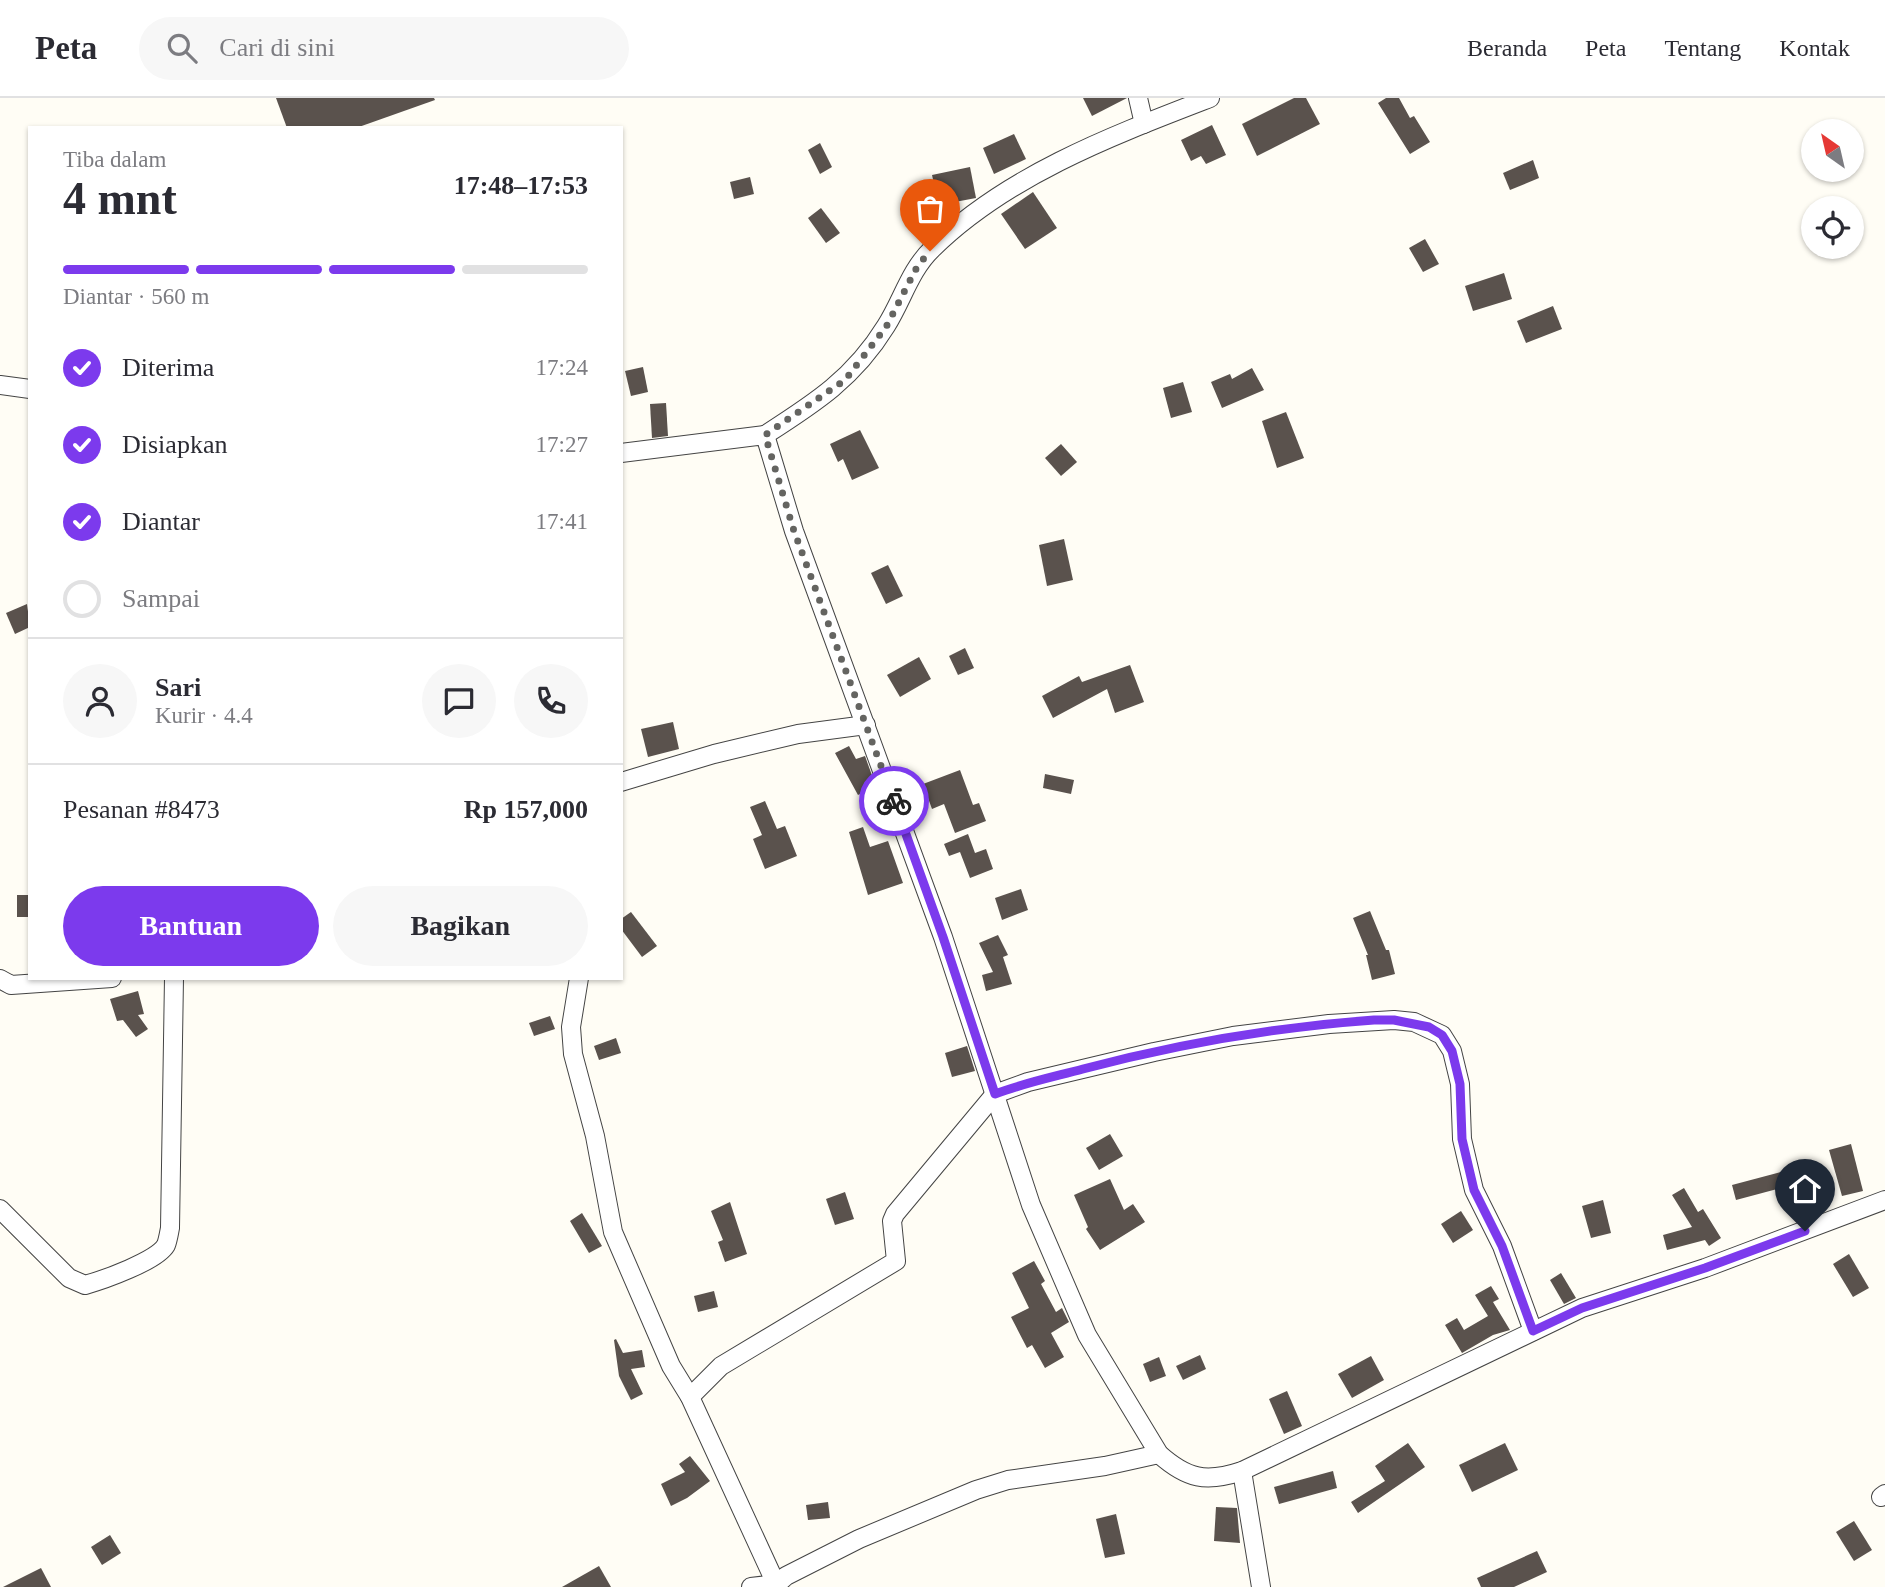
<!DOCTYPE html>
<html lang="id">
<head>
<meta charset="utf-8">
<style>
  :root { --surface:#fff; --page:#f7f7f7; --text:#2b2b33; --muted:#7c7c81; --line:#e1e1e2; --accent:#7c3aed }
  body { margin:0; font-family:"Times New Roman",serif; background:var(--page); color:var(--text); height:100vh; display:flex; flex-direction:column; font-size:26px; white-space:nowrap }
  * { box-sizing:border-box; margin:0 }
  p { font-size:23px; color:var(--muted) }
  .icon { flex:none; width:38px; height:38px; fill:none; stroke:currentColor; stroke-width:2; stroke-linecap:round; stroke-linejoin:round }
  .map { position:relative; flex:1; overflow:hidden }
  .side { position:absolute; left:28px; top:28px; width:595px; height:854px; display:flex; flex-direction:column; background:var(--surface); border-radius:0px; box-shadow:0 2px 5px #0004 }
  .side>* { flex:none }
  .needle { width:46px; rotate:326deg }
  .tools { position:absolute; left:1801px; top:21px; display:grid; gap:14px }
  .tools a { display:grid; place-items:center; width:63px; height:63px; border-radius:50%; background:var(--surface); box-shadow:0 2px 5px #0004; font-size:35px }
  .pin { position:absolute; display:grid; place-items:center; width:60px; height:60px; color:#fff; margin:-72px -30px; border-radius:50% 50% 50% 0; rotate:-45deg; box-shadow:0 0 7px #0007 }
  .pin .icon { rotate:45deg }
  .courier { position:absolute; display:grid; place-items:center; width:70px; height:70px; margin:-35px; border:5px solid #7c3aed; border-radius:50%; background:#fff; color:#222; box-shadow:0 2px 9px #0007 }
  .head em { font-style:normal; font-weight:700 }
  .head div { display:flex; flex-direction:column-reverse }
  .head { display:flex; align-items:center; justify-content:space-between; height:119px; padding:0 35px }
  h1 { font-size:46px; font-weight:700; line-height:52px }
  .bar { display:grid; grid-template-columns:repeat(4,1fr); gap:10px 7px; align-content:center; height:84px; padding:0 35px }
  .bar i { height:9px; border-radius:5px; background:var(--line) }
  .bar .active { background:var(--accent) }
  .bar p { grid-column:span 4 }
  .line { display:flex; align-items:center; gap:18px; padding:0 35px; border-top:2px solid var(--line) }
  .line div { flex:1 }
  .round { display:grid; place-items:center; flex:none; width:74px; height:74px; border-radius:37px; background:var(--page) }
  ol { padding:0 35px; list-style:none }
  li { display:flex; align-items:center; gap:21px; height:77px }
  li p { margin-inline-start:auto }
  li .icon { padding:7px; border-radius:50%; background:var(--accent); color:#fff; stroke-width:4 }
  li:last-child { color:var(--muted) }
  li i { width:38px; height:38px; border:4px solid var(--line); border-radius:50% }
  .primary-button { display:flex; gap:14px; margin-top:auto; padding:14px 35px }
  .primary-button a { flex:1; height:80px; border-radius:42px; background:var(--accent); color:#fff; font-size:28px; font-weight:700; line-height:80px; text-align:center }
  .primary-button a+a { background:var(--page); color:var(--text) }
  header { display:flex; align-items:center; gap:42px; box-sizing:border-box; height:98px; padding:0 35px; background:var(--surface); border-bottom:2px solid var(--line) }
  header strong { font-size:33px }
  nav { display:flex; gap:38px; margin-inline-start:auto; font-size:24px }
  .search { width:490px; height:63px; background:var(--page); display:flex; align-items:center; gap:18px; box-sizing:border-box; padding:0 24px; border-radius:38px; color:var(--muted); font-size:26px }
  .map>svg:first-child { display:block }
</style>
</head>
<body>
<header>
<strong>Peta</strong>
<div class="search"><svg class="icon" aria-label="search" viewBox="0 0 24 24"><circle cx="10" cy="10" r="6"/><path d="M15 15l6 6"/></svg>Cari di sini</div>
<nav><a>Beranda</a><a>Peta</a><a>Tentang</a><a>Kontak</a></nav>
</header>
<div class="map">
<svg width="1885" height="1489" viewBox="0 0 1885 1489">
  <rect width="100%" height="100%" fill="#fffdf5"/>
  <g fill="#5a524d">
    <path d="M276,0H434L435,2L356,30H287Z"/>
    <path d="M1083,0H1127L1092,18Z"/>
    <path d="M1294,0H1306L1320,26L1257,58L1242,26Z"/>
    <path d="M1386,0H1399L1410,20L1414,18L1430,44L1410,56L1378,5Z"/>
    <path d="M1212,27L1226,57L1206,66L1201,58L1191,63L1181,42Z"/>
    <path d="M1014,36L1026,61L994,76L983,50Z"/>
    <path d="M820,45L832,69L820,76L808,52Z"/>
    <path d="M1533,62L1539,80L1510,92L1503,75Z"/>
    <path d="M970,69L976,100L939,107L932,77Z"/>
    <path d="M750,79L754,96L734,101L730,84Z"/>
    <path d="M1033,94L1057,130L1025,151L1001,116Z"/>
    <path d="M821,110L840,135L826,145L808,120Z"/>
    <path d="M1425,141L1439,166L1423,174L1409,150Z"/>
    <path d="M1504,175L1512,201L1473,213L1465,188Z"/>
    <path d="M1553,208L1562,231L1526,245L1517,223Z"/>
    <path d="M643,269L648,294L631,298L625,273Z"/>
    <path d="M1252,270L1264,292L1222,310L1211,284L1230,276L1232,281Z"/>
    <path d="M1183,284L1192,314L1171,320L1163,290Z"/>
    <path d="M666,305L668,338L652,340L650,306Z"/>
    <path d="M1286,314L1304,360L1277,370L1262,323Z"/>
    <path d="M860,332L879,370L852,382L843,361L838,364L830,346Z"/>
    <path d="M1061,346L1077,364L1061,378L1045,360Z"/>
    <path d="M1064,441L1073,482L1047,488L1039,447Z"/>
    <path d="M888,467L903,498L886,506L871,475Z"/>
    <path d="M27,506L30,529L15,536L6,515Z"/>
    <path d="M965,550L974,570L958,577L949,558Z"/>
    <path d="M919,559L931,581L900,599L887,577Z"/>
    <path d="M1130,567L1144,604L1115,615L1107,591L1053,620L1042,598L1079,578L1082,584Z"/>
    <path d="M673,624L679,651L648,659L641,631Z"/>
    <path d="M849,648L856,661L865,658L879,697L876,698L873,690L858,697L835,655Z"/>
    <path d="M960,672L973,707L979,705L986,723L955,735L944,706L932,711L923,686Z"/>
    <path d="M1045,676L1074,682L1071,696L1043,690Z"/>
    <path d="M765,703L777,731L785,728L797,758L765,771L753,741L762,737L750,709Z"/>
    <path d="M863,729L870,749L888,743L903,785L868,797L849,734Z"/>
    <path d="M968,736L975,755L986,751L993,771L970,780L960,754L949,758L944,746Z"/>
    <path d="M1021,791L1028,812L1002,822L995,800Z"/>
    <rect x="17" y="797" width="13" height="22"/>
    <path d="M1370,813L1386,852H1389L1395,876L1372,882L1366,857H1368L1353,820Z"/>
    <path d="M631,814L657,848L642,859L621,831V821Z"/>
    <path d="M998,837L1008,857L1003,859L1012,886L986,893L982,877L993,874L979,845Z"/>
    <path d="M138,893L144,916L138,917L148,931L136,939L123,922L117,923L110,901Z"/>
    <path d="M550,918L555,931L534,938L529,925Z"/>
    <path d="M616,940L621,955L599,962L594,948Z"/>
    <path d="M967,948L975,973L952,979L945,955Z"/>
    <path d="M1110,1036L1123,1058L1099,1072L1086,1050Z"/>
    <path d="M1851,1046L1863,1093L1842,1098L1829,1052Z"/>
    <path d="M1803,1068L1807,1083L1736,1102L1732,1087Z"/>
    <path d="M1110,1081L1124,1112L1133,1106L1145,1124L1100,1152L1086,1131L1088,1129L1074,1097Z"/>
    <path d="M1684,1090L1698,1114L1703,1111L1721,1140L1709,1148L1705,1142L1667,1152L1663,1137L1692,1129L1672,1097Z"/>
    <path d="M845,1094L854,1121L835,1127L826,1101Z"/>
    <path d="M1603,1102L1611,1135L1591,1140L1582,1108Z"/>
    <path d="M730,1104L747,1156L725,1164L718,1144L723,1142L711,1113Z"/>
    <path d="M1461,1113L1473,1132L1453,1145L1441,1126Z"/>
    <path d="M582,1115L602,1148L589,1155L570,1123Z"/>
    <path d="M1849,1156L1869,1190L1853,1199L1833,1166Z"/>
    <path d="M1034,1163L1045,1183L1041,1186L1056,1214L1062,1210L1069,1224L1051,1235L1064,1259L1045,1270L1032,1247L1027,1250L1011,1219L1029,1210L1012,1175Z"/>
    <path d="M1561,1175L1576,1200L1564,1206L1550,1182Z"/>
    <path d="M1491,1188L1499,1201L1493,1204L1510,1232L1493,1237L1462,1255L1445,1227L1457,1220L1464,1232L1488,1218L1475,1197Z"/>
    <path d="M714,1193L718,1209L698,1214L694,1198Z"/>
    <path d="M616,1241L623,1255L642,1252L645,1269L631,1271L643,1296L631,1302L619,1278L614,1242Z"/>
    <path d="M1200,1257L1206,1271L1183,1282L1176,1268Z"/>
    <path d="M1371,1258L1384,1282L1352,1300L1338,1276Z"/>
    <path d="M1159,1259L1166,1278L1150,1284L1143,1266Z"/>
    <path d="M1287,1293L1302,1328L1284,1336L1269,1301Z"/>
    <path d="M1408,1345L1425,1369L1358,1415L1351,1404L1385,1383L1375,1368Z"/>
    <path d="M1505,1345L1518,1372L1472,1394L1459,1367Z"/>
    <path d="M690,1358L710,1383L687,1400L671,1408L661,1386L685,1374L679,1366Z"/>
    <path d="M1333,1373L1337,1390L1279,1406L1274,1389Z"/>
    <path d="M828,1404L830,1420L808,1422L806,1407Z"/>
    <path d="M1216,1409L1237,1410L1240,1445L1214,1443Z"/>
    <path d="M1116,1416L1125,1456L1105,1460L1096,1421Z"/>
    <path d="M1854,1423L1872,1452L1854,1463L1836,1434Z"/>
    <path d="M110,1437L121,1455L102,1467L91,1449Z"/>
    <path d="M1537,1453L1547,1474L1514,1489H1481L1477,1480Z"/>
    <path d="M599,1468L611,1489H562Z"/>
    <path d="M41,1470L51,1489H3Z"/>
  </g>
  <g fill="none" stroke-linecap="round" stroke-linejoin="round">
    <defs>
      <g id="minor">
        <path d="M1138,0L1144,26"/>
        <path d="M0,287L30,291"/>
        <path d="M765,337C815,305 854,280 886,228C902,203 910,172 932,151C1007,77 1114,37 1210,0"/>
        <path d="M621,355L765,337L794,433L943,839L1031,1107L1087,1237L1159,1356C1187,1381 1206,1385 1242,1373L1582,1210L1705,1170L1885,1102"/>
        <path d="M621,684L714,656L798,636L866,627"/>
        <path d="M579,880L571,929L573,956L595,1038L613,1134L671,1268L690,1299L776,1486L751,1489"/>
        <path d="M0,881L11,887L112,880"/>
        <path d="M0,1111L69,1180L85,1187C103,1182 157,1163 166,1147C168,1142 169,1135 170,1130L174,880"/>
        <path d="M690,1299L721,1268L896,1163L892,1123L895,1116L995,996L1028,984L1154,954L1233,938L1329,926L1394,922L1414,924L1442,937L1452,953L1460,986L1462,1041L1474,1092L1502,1148L1533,1233"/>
        <path d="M1242,1373L1261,1489"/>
        <path d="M1881,1399L1885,1396"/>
        <path d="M774,1489L786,1478L859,1441L976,1392L1008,1382L1105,1368L1159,1356"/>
      </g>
    </defs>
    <use href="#minor" stroke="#444" stroke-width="20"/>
    <use href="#minor" stroke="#fff" stroke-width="18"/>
  </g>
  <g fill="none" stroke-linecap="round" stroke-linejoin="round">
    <path stroke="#646461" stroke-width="7" stroke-dasharray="0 12.6" d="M894,703L794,433L765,337L845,282L886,229L917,169L930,153"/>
    <path stroke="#7c3aed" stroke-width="9" d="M894,703L943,839L995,996C1024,985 1053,979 1083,971C1178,946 1275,929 1374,922H1394L1429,929L1442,937L1452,953L1460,986L1462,1041L1474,1092L1502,1148L1533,1233L1582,1210L1705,1170L1805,1133"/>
  </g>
</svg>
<div class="tools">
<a><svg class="needle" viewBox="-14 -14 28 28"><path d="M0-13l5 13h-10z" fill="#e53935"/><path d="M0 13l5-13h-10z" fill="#7c7c81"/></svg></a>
<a><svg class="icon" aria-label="locate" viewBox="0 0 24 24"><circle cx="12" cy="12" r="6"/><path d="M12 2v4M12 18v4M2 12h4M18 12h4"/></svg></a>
</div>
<div class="pin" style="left:930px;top:153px;background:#ea580c"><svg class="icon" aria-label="bag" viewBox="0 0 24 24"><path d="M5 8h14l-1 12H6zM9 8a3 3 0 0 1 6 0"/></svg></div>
<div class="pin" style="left:1805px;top:1133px;background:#1f2937"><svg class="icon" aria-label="home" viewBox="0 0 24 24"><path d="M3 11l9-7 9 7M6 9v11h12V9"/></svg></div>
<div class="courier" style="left:894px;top:703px"><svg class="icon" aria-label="bike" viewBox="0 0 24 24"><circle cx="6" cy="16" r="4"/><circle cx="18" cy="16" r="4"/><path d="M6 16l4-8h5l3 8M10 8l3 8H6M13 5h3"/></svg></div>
<section class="side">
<div class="head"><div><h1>4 mnt</h1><p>Tiba dalam</p></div><em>17:48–17:53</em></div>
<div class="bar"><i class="active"></i><i class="active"></i><i class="active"></i><i></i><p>Diantar · 560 m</p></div>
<ol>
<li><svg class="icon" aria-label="check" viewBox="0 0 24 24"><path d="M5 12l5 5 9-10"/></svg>Diterima<p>17:24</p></li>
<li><svg class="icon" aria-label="check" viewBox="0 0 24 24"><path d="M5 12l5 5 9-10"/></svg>Disiapkan<p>17:27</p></li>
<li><svg class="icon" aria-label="check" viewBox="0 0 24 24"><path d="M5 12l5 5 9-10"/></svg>Diantar<p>17:41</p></li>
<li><i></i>Sampai</li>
</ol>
<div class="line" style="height:126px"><a class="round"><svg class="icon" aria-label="person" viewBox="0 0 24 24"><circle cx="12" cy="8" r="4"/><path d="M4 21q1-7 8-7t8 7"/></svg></a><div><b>Sari</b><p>Kurir · 4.4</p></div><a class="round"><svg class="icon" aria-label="chat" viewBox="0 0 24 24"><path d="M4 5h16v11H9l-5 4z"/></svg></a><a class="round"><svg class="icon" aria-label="phone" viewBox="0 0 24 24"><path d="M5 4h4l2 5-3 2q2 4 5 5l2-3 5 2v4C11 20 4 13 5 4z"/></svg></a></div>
<div class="line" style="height:91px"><div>Pesanan #8473</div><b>Rp 157,000</b></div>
<div class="primary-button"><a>Bantuan</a><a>Bagikan</a></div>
</section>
</div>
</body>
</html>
